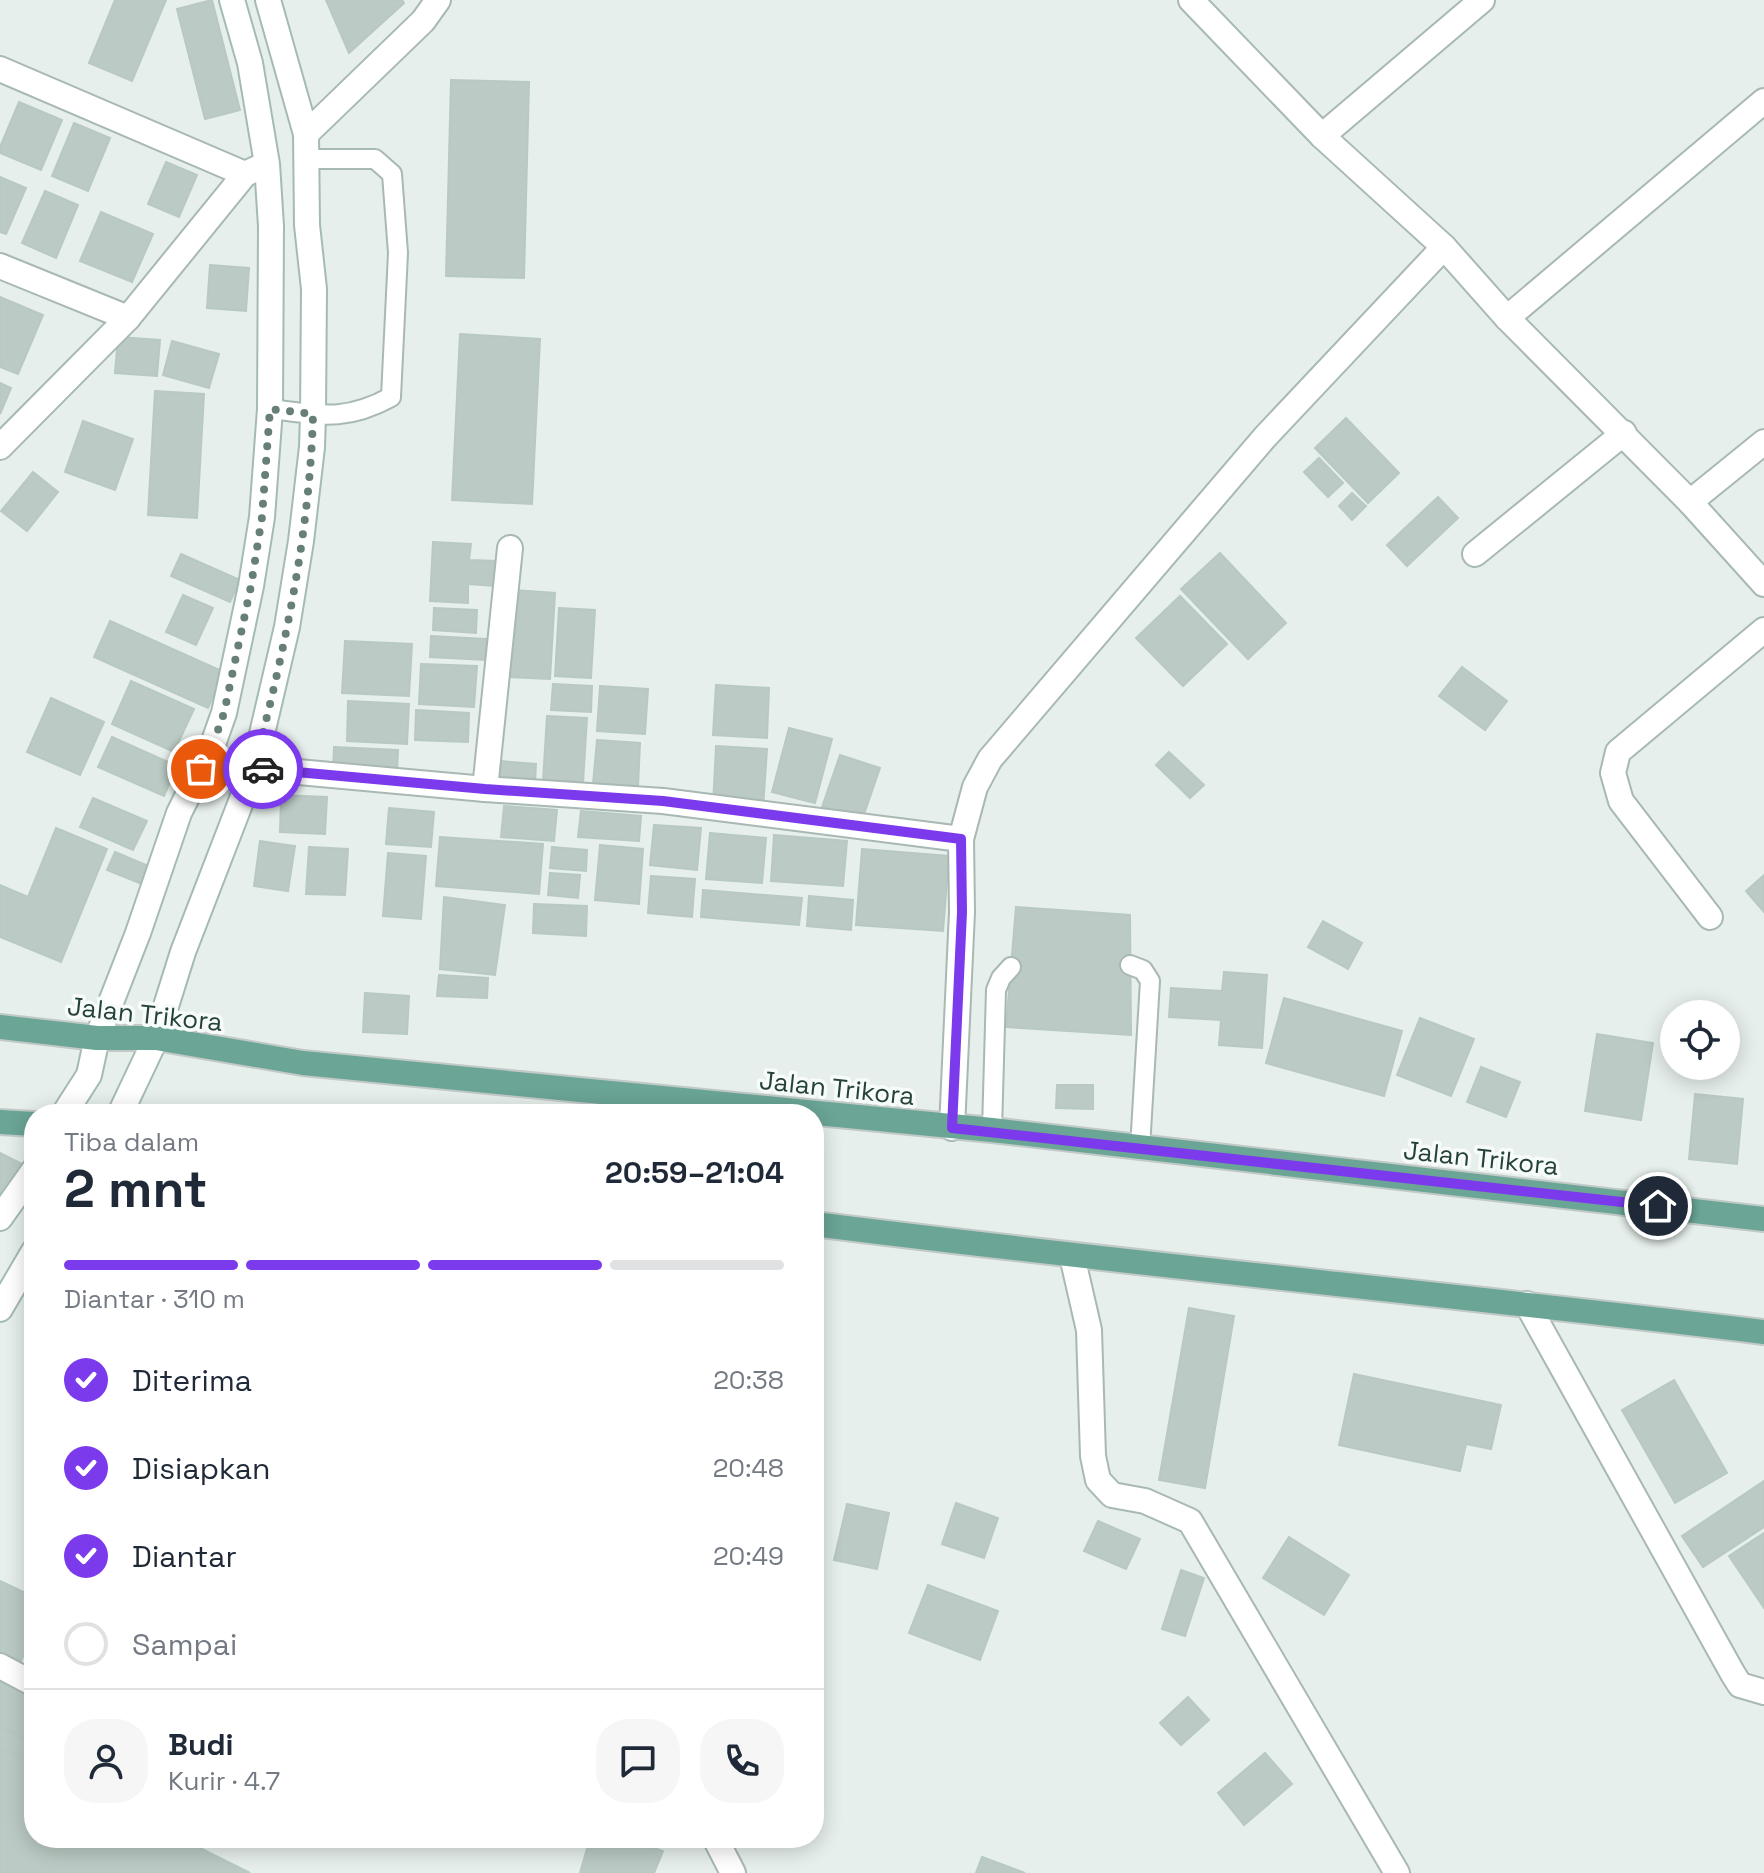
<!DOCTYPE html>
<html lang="id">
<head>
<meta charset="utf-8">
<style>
  :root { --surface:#fff; --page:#f6f6f7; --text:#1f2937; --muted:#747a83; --line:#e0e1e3; --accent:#7c3aed }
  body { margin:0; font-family:"Space Grotesk",sans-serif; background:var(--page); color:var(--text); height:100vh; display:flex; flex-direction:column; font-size:30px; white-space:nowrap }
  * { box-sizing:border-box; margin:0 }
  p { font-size:26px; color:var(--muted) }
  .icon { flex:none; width:44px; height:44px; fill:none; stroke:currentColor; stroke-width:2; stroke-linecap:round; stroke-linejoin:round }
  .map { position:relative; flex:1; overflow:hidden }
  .drawer { position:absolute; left:24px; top:1104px; width:800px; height:744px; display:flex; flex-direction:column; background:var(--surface); border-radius:32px; box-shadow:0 4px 20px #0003 }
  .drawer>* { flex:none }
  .buttons { position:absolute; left:1660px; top:1000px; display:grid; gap:16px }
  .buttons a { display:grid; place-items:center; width:80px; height:80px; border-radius:50%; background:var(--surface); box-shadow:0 4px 20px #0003; font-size:40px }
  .pin { position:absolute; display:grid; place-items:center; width:68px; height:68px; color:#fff; margin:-34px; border:4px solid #fff; border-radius:50%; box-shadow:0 2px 8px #0007 }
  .courier { position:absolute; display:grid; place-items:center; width:80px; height:80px; margin:-40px; border:6px solid #7c3aed; border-radius:50%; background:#fff; color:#222; box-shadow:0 2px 10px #0007 }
  .headline em { font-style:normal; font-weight:800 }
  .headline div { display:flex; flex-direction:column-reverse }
  .headline { display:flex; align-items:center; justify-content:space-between; height:136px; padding:0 40px }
  h1 { font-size:52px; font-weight:800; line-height:60px }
  .bar { display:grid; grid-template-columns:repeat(4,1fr); gap:12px 8px; align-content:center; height:96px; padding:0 40px }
  .bar i { height:10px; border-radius:6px; background:var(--line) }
  .bar .selected { background:var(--accent) }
  .bar p { grid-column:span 4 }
  .line { display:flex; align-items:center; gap:20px; padding:0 40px; border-top:2px solid var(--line) }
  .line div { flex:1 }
  .round { display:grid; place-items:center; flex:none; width:84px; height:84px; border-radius:32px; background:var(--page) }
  ol { padding:0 40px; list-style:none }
  li { display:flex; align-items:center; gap:24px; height:88px }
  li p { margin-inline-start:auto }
  li .icon { padding:8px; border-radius:50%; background:var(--accent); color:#fff; stroke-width:4 }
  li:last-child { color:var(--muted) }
  li i { width:44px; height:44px; border:4px solid var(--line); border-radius:50% }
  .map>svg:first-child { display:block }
</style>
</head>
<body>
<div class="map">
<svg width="1764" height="1873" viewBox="0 0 1764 1873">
  <rect width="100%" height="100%" fill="#e6efeb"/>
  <g fill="#bbcac4" stroke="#b8c9c2" stroke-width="2">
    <path d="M115,0H166L132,81L89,63Z"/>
    <path d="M212,0L240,110L205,119L177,9Z"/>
    <path d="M326,0H402L404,3L349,53Z"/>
    <path d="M451,80L529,82L524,278L446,276Z"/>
    <path d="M19,102L62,120L41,170L0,153V147Z"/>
    <path d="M74,123L110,138L88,191L52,176Z"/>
    <path d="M166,162L197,175L179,217L148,204Z"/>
    <path d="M0,177L26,188L6,234L0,232Z"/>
    <path d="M45,191L78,205L56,258L22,243Z"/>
    <path d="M101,212L153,234L132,282L80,261Z"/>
    <path d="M210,265L249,268L246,311L207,308Z"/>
    <path d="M0,297L43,315L18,374L0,367Z"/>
    <path d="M460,334L540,339L532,504L452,500Z"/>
    <path d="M118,337L160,340L157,376L115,373Z"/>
    <path d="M172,341L219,354L209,388L163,375Z"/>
    <path d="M0,383L11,388L0,414Z"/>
    <path d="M155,391L204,394L197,518L148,515Z"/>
    <path d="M1346,418L1399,473L1368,503L1315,448Z"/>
    <path d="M83,421L133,439L115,490L65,472Z"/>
    <path d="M1319,458L1343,483L1328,497L1304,472Z"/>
    <path d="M33,472L58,492L27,531L1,511Z"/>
    <path d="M1352,493L1366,506L1352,520L1339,506Z"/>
    <path d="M1438,497L1458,518L1407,566L1387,545Z"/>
    <path d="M433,542L471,544L469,560L497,561L495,586L468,584V603L430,601Z"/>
    <path d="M1220,553L1286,623L1248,659L1181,589Z"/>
    <path d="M181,554L240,580L230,602L171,576Z"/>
    <path d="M514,590L555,593L550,679L509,677Z"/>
    <path d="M183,595L213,608L196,645L166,632Z"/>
    <path d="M1180,596L1227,644L1183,686L1136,638Z"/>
    <path d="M434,608L477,610L476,633L433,630Z"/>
    <path d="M559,608L595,610L591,678L555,676Z"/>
    <path d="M110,621L224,672L208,708L94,657Z"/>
    <path d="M431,636L486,639L485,660L430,657Z"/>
    <path d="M345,641L412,644L409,696L342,693Z"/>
    <path d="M421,664L477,666L474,707L419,704Z"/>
    <path d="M1462,667L1507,701L1485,730L1439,696Z"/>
    <path d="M131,681L194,709L174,752L112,724Z"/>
    <path d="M553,684L592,686L591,712L551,710Z"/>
    <path d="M716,685L769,688L767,738L713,735Z"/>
    <path d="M600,686L648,689L645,734L597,731Z"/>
    <path d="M51,698L104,722L80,775L27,752Z"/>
    <path d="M348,701L409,704L407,744L347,741Z"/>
    <path d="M416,710L469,713L468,742L415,740Z"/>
    <path d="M547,716L587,718L583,783L543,781Z"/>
    <path d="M789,728L832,739L815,803L772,792Z"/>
    <path d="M112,737L177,766L164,796L98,767Z"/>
    <path d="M597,740L640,743L638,787L593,784Z"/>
    <path d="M716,746L767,749L763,808L713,806Z"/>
    <path d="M334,747L398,750L397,775L333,772Z"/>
    <path d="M1169,752L1204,785L1190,798L1156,765Z"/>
    <path d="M840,755L880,768L861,823L821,810Z"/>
    <path d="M500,761L536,764L535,783L499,781Z"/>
    <path d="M281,795L327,797L325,834L280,832Z"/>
    <path d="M93,798L147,821L133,850L80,827Z"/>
    <path d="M504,806L557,810L554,841L501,837Z"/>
    <path d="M389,808L434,812L431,847L386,844Z"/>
    <path d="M581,811L641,816L639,841L578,837Z"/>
    <path d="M654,825L701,828L697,870L650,865Z"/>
    <path d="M56,828L107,849L61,962L0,937V885L28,897Z"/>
    <path d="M710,833L766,838L762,883L706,879Z"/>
    <path d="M774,835L847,841L843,886L771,881Z"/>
    <path d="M440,837L543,844L539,894L436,886Z"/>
    <path d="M260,841L295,846L288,891L254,886Z"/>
    <path d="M600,845L643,849L639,904L595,900Z"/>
    <path d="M309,847L348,849L345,895L306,894Z"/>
    <path d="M552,847L587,850L586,871L550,868Z"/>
    <path d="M862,849L949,856L943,931L856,925Z"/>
    <path d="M115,852L151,867L144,885L107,870Z"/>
    <path d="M388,853L426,856L421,919L383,916Z"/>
    <path d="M550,873L580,875L578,898L548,895Z"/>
    <path d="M1764,875V912L1746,891Z"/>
    <path d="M651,876L695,879L692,917L648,913Z"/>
    <path d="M703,890L802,898L799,925L701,917Z"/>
    <path d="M809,896L853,900L851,930L807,926Z"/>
    <path d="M444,897L505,905L495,975L440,969Z"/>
    <path d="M534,904L587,906L586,936L533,933Z"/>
    <path d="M1016,907L1130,915L1131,1035L1006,1027Z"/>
    <path d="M1323,921L1362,943L1348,969L1308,947Z"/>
    <path d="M1224,972L1267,975L1262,1048L1219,1045L1221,1020L1169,1017L1171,988L1222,991Z"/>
    <path d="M439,975L488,978L487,998L437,996Z"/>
    <path d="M365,993L409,996L407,1034L363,1032Z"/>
    <path d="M1284,998L1402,1031L1384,1096L1266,1063Z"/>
    <path d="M1420,1018L1474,1039L1451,1096L1397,1075Z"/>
    <path d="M1597,1034L1653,1043L1641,1120L1585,1111Z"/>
    <path d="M1481,1067L1520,1082L1506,1117L1467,1102Z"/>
    <path d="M1057,1085H1093V1109L1056,1108Z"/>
    <path d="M1695,1094L1743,1099L1737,1164L1689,1159Z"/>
    <path d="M0,1153L26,1166L0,1215Z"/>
    <path d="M1189,1308L1234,1316L1205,1488L1159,1480Z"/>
    <path d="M1354,1374L1501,1405L1491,1449L1466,1444L1460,1471L1339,1445Z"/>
    <path d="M1674,1380L1727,1473L1675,1503L1622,1410Z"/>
    <path d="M1764,1481V1527L1703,1567L1682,1536Z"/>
    <path d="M956,1503L998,1518L984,1558L942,1544Z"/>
    <path d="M847,1504L889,1513L877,1569L834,1560Z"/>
    <path d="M1098,1521L1140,1539L1126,1569L1084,1551Z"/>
    <path d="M1764,1533V1608L1729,1556Z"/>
    <path d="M1289,1537L1349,1575L1324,1615L1263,1578Z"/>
    <path d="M1181,1570L1204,1578L1185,1636L1162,1629Z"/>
    <path d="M0,1581L34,1597V1634L20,1663L0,1654Z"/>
    <path d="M928,1585L998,1611L980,1660L909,1633Z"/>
    <path d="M0,1682L34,1698V1744L0,1726Z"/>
    <path d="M1188,1697L1209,1720L1181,1745L1160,1723Z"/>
    <path d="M0,1726L34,1744V1765L0,1748Z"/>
    <path d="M0,1748L34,1765V1838H180L250,1873H0Z"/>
    <path d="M1265,1753L1292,1784L1244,1825L1218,1793Z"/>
    <path d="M590,1838H625L663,1851L654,1873H580Z"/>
    <path d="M982,1857L1025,1873H976Z"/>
  </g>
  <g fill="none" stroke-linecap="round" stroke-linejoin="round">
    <defs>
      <g id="lane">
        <path d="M270,409C320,415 345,422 391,397L398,253L392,174L375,159H307"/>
        <path d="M1130,965L1143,970L1150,981L1140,1148"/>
        <path d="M992,1130L996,990L1001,978L1011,967"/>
      </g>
      <g id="street">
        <path d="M1191,0L1322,136L1444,247L1507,318L1690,502L1764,584"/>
        <path d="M0,69L245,174L258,168"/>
        <path d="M306,134L423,21L438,0"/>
        <path d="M1322,136L1482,0"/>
        <path d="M0,266L128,318"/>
        <path d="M1507,318L1764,101"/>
        <path d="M0,447L128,318L245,174"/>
        <path d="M1690,502L1764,442"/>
        <path d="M1475,554L1624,433"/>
        <path d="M254,768L485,789L663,801L961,839"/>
        <path d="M485,789L510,548"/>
        <path d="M1710,917L1621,801L1613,773L1618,752L1764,630"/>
        <path d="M952,1128L962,912L961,839L975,787L990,759L1265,437L1444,247"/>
        <path d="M1072,1256L1089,1330L1093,1456L1098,1480L1112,1495L1145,1501L1190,1521L1397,1873"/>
        <path d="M1527,1304L1733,1674L1740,1685L1764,1692"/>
        <path d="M0,1666L34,1684"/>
        <path d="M715,1838L733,1873"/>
      </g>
      <g id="secondary">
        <path d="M64,1114L89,1075L97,1038L138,933L179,813L212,747L224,713L251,586L262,517L270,409L271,226L267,164L250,63L232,0"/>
        <path d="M120,1114L156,1038L183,952L254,768L287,627L301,541L312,447L313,414L314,289L307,225L306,134L268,0"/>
        <path d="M0,1218L34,1170"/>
        <path d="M0,1309L34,1251"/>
      </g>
      <g id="primary">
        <path d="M0,1027L97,1038H156L303,1063L992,1130L1764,1219"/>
        <path d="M0,1122L34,1124"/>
        <path d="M814,1224C1130,1264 1447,1294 1764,1332"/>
      </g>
    </defs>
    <use href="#lane" stroke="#a8b8b2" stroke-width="22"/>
    <use href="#street" stroke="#a8b8b2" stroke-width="28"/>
    <use href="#secondary" stroke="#a4bbb3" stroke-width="28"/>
    <use href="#primary" stroke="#c2cac8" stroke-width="28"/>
    <use href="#lane" stroke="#fff" stroke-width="18"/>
    <use href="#street" stroke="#fff" stroke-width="24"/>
    <use href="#secondary" stroke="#fff" stroke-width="24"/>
    <use href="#primary" stroke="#6aa596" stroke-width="24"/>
  </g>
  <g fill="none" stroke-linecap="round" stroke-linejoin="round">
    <path stroke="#687f78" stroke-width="8" stroke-dasharray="0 14.4" d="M201,769L212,747L224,713L251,586L262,517L270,409L313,414C310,533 284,653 254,768L263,769"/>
    <path stroke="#7c3aed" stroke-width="10" d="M263,769L485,789L663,801L961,839L962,912L952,1128L1658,1206"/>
  </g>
  <g text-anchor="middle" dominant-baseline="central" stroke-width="7" stroke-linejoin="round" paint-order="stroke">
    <g font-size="26" fill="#24423a" stroke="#f7fbf9">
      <text transform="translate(145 1014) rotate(6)">Jalan Trikora</text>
      <text transform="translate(837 1088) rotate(6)">Jalan Trikora</text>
      <text transform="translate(1481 1158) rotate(6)">Jalan Trikora</text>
    </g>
  </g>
</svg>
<div class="buttons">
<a><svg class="icon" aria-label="locate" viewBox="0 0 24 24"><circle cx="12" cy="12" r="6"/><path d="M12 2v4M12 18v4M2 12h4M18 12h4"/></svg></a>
</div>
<div class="pin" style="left:201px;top:769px;background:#ea580c"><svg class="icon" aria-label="bag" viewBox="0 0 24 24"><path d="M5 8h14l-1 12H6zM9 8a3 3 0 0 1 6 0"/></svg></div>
<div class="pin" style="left:1658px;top:1206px;background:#1f2937"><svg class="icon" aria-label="home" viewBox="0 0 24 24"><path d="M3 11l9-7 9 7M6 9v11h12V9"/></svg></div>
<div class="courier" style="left:263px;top:769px"><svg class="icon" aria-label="car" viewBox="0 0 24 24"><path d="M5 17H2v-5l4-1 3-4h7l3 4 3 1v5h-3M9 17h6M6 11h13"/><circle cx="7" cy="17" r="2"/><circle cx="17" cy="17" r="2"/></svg></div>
<section class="drawer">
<div class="headline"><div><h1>2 mnt</h1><p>Tiba dalam</p></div><em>20:59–21:04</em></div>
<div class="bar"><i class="selected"></i><i class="selected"></i><i class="selected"></i><i></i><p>Diantar · 310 m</p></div>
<ol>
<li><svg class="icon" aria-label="check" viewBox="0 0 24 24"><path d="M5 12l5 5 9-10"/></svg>Diterima<p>20:38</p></li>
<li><svg class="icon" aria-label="check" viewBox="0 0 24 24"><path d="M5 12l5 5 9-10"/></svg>Disiapkan<p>20:48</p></li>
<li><svg class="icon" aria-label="check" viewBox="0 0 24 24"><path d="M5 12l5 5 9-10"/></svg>Diantar<p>20:49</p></li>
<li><i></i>Sampai</li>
</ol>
<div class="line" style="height:144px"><a class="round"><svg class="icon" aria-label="person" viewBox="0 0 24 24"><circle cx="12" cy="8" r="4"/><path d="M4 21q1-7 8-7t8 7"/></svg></a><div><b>Budi</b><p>Kurir · 4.7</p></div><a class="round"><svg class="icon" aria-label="chat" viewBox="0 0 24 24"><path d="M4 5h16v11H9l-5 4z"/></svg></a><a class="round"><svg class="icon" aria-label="phone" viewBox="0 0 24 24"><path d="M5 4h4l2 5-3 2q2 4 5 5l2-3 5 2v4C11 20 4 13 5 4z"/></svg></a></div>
</section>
</div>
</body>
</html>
